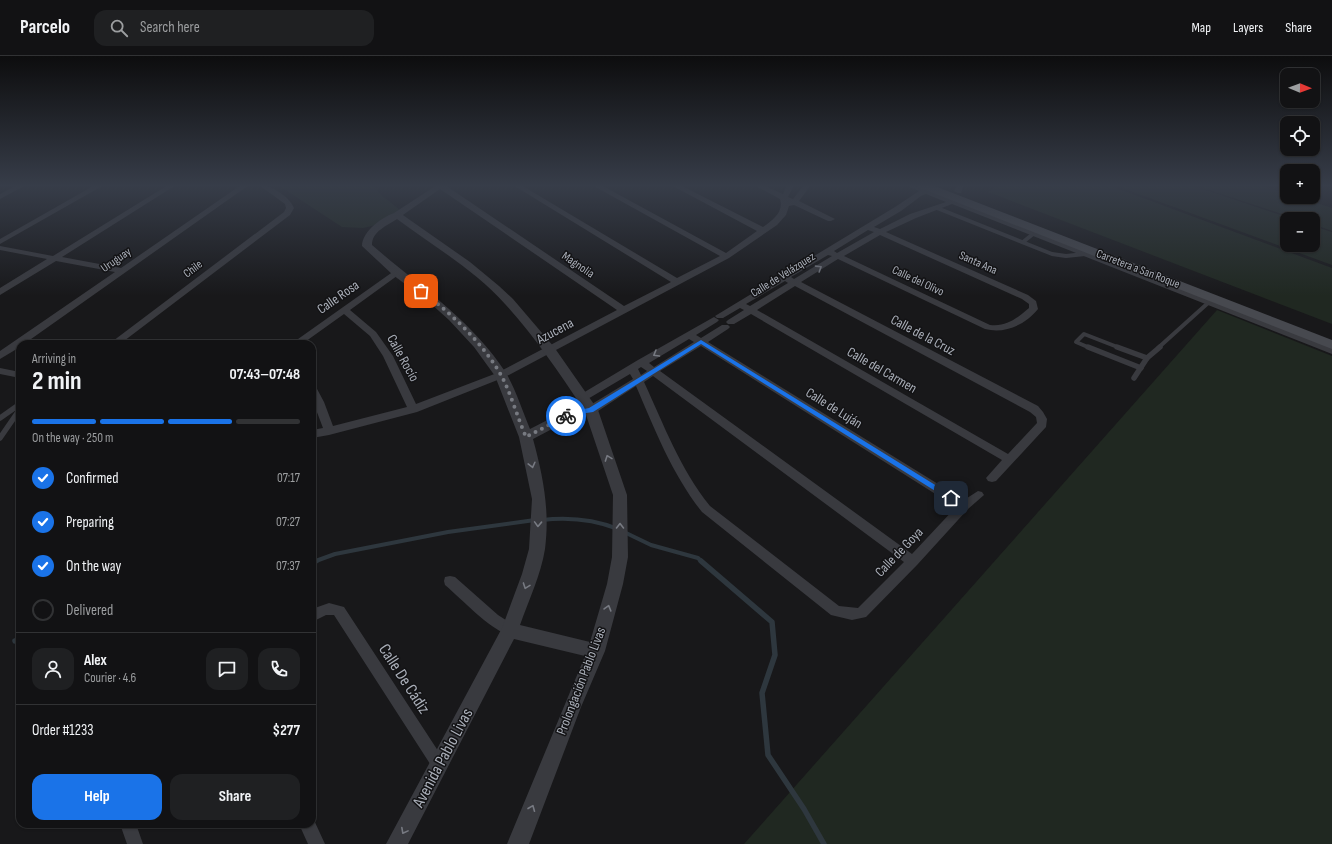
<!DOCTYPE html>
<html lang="en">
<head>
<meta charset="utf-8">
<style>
  :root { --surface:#121214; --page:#1f2022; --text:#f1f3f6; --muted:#9c9ea0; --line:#313234; --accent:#1a73e8 }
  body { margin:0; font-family:"Sofia Sans Condensed",sans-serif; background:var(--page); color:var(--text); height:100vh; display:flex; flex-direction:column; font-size:15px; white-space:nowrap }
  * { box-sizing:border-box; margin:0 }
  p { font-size:13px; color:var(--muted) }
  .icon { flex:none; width:22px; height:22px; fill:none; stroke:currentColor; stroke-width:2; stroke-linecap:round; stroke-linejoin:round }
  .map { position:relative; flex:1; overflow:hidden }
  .panel { position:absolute; left:16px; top:284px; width:300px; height:488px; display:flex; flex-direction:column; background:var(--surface); border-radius:12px; box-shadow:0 1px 3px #0004,0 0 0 1px var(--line) }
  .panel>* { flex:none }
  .needle { width:26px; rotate:91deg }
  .controls { position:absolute; left:1280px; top:12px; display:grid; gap:8px }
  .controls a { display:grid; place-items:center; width:40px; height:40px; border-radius:8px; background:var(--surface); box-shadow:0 1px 3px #0004,0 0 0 1px var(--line); font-size:20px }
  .pin { position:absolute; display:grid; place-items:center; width:34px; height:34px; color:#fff; margin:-17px; border-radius:8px; box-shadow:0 2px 6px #0006 }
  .courier { position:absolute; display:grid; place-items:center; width:40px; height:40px; margin:-20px; border:3px solid #1a73e8; border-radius:50%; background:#fff; color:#222; box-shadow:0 1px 5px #0007 }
  .headline em { font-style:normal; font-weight:700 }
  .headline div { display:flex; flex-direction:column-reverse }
  .headline { display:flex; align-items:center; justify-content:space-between; height:68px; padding:0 16px }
  h1 { font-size:26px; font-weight:700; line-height:30px }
  .bar { display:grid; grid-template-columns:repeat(4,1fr); gap:6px 4px; align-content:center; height:48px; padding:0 16px }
  .bar i { height:5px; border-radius:3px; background:var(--line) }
  .bar .selected { background:var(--accent) }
  .bar p { grid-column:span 4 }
  .line { display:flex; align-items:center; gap:10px; padding:0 16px; border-top:1px solid var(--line) }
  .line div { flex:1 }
  .round { display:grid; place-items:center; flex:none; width:42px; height:42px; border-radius:12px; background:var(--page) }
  ol { padding:0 16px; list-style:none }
  li { display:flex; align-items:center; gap:12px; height:44px }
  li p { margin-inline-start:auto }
  li .icon { padding:4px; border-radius:50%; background:var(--accent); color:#fff; stroke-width:4 }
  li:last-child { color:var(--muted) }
  li i { width:22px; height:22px; border:2px solid var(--line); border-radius:50% }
  .cta { display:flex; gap:8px; margin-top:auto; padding:8px 16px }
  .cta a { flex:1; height:46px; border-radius:12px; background:var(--accent); color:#fff; font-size:16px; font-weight:700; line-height:46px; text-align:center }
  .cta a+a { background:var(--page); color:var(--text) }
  header { display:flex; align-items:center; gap:24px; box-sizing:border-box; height:56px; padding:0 20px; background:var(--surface); border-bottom:1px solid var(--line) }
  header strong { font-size:19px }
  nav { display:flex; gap:22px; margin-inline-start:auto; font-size:14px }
  .search { width:280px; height:36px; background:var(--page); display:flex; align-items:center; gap:10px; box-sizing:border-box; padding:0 14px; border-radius:12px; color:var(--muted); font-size:15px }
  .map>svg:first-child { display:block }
</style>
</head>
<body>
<header>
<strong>Parcelo</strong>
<div class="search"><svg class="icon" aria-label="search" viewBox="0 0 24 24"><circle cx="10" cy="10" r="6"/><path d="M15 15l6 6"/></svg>Search here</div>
<nav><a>Map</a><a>Layers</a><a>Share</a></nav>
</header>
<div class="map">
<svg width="1332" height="788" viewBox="0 0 1332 788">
  <rect width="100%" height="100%" fill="#18181a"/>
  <g fill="#202821">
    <path d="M278,129H373L379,137L401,155L376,169L363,172L342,171Z"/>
    <path d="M998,129H1108L1332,212V268L988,136Z"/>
    <path d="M1114,129H1191L1292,163H1287V189H1313V170L1332,176V209Z"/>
    <path d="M1194,129H1260L1287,138V141H1298L1332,152V175L1313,168V163H1297Z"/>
    <path d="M1217,254L1332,300V788H744Z"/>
  </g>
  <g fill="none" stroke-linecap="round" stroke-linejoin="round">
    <g stroke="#2e373e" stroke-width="4">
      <path d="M542,464C568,461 593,463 618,473"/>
      <path d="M624,476L651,489L698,502L702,506"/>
      <path d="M313,506L335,498L448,476L535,464"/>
    </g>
    <g stroke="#2e373e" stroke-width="5.5">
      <path d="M701,505L772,566L775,599L762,637L768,699L804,753L824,788"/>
      <path d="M312,506L316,505"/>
      <path d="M15,585L20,584"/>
    </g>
    <g stroke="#393a3f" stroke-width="4">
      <path d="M937,152L1052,198L1066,200L1085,198"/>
      <path d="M1023,186L1033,178"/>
      <path d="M1090,292L1076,286L1084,278L1120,292"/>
      <path d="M1158,292L1208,247"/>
    </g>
    <g stroke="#393a3f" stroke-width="5.5">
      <path d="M1088,291L1141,312"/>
      <path d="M1117,291L1147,302"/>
      <path d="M1134,322L1147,302L1160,291"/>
      <path d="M0,362L20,348"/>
      <path d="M0,382L20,353"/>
    </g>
    <g fill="#393a3f" fill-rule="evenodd">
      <path d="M17,129H26L0,143V138Z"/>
      <path d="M95,129H104L0,188V183Z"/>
      <path d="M168,129H176L62,201L121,212L241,129H249L24,288H20V291L0,303V295L115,216L56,205L0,239V232L47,203L0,194V190L53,200Z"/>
      <path d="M259,129C271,129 289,140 294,152L290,159L120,288H109L284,156L286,152L285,148Z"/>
      <path d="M437,129H445L624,250L671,226L513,129H521L677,222L720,200L592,129H601L726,197L757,175L671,129H680L763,171C773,164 784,156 780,143L754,129H763L783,138L787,129H794L788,141L793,143L804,129H811L799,145L835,163L831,165H828L794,149L789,150L786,159L777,169L729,202L505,321L417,356L329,379L312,382V374L323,372L312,343V330L316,331L324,346L333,370L407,351L383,300L370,280L344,258L302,288H291L394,215L397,214L401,217L350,254L376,276L393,300L416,348L497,317L617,254L440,133L400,161H394V157Z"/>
      <path d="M906,129C915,129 923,133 932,133V136L945,140L951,139L953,144L1332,292V298L952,148L916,162L886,176L1028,239L1036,245L1038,253C1025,269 1005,278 985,273L838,203L801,226L1038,350L1043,356L1047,363L1046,371L996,425L992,426L988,425L986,422L1002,404L751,258L734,268H728L726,266L728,264L744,254L740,252L723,262H717L715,260L895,151L919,135ZM926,138L946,146L910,158L880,173L874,171L901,155L921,140ZM868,174L874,176L837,197L834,195ZM880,179L1022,243L1029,248V252C1017,262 1007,271 990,269L844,200ZM828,199L832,200L794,223L791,221ZM785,225L788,227L750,250L746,248ZM795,230L1030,356L1036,361L1037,367L1008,398L757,254Z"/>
      <path d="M957,129H964L961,137H958L954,135Z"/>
      <path d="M714,261L719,264L717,266L696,279L701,282L722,269H728L730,271L728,273L708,286L964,444L978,435L982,436L984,439L968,453L917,509L866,561L852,564L831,559L702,456C672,418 655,374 636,330L595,357H587L586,354L587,351L633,323L630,318L586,344L582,345L577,342L578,340L638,304ZM689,283L694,286L654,311L649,307ZM701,290L956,451L912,498L660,315ZM641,311L647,315L641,319L638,313ZM653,320L904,506L858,552L839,550L710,450C680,413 664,369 644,326Z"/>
      <path d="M0,312L20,316V322L0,318Z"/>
      <path d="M450,520L455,521L498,559L515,570L517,574L515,578L510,580C487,571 464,545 445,529L444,525L445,521Z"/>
      <path d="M329,547L344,551L444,704L447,709L444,714L439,717L434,714L334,559H326L312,566V553Z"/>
      <path d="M312,762H313L325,788H308L299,768H312Z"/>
      <path d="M120,768H136L143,788H127Z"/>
    </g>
    <path fill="#393a3f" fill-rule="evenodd" d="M397,156L400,157L470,206L499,230L513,243L554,291L598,354L627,439L628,501L623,528L605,595L581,651L529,788H507L585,600L514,583L408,788H386L502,572L522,518L529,493L532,443L519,381L495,320L474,291L449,264L429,246L393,219L362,190C362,175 383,160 397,156ZM397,163C433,190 475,214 505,248C534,280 558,315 582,351L567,354L530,373C523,356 515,332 506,317C472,264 419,230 372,189C372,175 387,170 397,163ZM586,359L613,439L612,501L607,528L590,586L520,569C529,544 541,518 545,493C550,454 543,420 533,383L575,361Z"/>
    <path fill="#47494f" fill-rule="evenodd" d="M917,129H932L1332,284V293L918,131Z"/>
  </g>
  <defs><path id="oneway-chevron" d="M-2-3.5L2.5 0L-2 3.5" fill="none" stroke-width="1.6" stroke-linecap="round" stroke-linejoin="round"/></defs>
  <g stroke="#777a82">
    <use href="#oneway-chevron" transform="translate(819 212) rotate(-32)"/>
    <use href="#oneway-chevron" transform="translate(656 298) rotate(150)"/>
    <use href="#oneway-chevron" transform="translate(608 402) rotate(-110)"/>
    <use href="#oneway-chevron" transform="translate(532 409) rotate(76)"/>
    <use href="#oneway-chevron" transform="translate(538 468) rotate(92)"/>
    <use href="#oneway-chevron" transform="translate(620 470) rotate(-90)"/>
    <use href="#oneway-chevron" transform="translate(526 530) rotate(110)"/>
    <use href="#oneway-chevron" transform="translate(608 552) rotate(-74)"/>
    <use href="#oneway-chevron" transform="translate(532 752) rotate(-68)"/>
    <use href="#oneway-chevron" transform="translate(404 775) rotate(118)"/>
  </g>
  <linearGradient id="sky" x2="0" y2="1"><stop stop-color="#0d0d0e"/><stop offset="0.54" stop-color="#373d49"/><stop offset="1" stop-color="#373d49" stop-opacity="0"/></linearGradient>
  <rect width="1332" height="240" fill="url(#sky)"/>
  <path fill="#1a73e8" d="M701,284L953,440V443H948L701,288L593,356L573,359L566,363L563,360L569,356L589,352Z"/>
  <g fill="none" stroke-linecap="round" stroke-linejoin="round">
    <path stroke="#777a81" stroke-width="4" stroke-dasharray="0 7.2" d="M421,235C451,257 482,286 501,319C510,335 518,363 526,381L566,360"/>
  </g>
  <g text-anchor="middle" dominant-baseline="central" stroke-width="3" stroke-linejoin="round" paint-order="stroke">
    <g font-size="12" fill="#aaafb9" stroke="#131315">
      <text transform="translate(116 204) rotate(-35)">Uruguay</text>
      <text transform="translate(978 207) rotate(24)">Santa Ana</text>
      <text transform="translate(578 209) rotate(34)">Magnolia</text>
      <text transform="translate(193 213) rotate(-37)">Chile</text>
      <text transform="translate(1138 213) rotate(21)">Carretera a San Roque</text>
      <text transform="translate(783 219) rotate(-32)">Calle de Velázquez</text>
      <text transform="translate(918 225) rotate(25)">Calle del Olivo</text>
    </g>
    <g font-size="14" fill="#aaafb9" stroke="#131315">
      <text transform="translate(338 241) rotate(-35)">Calle Rosa</text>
      <text transform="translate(555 275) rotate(-28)">Azucena</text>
      <text transform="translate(923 279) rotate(28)">Calle de la Cruz</text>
      <text transform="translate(403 302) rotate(61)">Calle Rocío</text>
      <text transform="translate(882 314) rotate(30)">Calle del Carmen</text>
      <text transform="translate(834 352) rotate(32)">Calle de Luján</text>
      <text transform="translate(899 496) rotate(-46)">Calle de Goya</text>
      <text transform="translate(581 625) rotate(-69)">Prolongación Pablo Livas</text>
    </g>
    <g font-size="17" fill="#aaafb9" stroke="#131315">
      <text transform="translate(404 623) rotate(57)">Calle De Cádiz</text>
      <text transform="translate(443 702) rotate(-62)">Avenida Pablo Livas</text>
    </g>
  </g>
</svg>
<div class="controls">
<a><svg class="needle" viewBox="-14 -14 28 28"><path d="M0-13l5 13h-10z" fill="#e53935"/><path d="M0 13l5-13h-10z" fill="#9c9ea0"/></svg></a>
<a><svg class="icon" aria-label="locate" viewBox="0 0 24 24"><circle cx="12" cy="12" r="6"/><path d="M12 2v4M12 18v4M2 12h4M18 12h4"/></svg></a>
<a>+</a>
<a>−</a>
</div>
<div class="pin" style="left:421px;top:235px;background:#ea580c"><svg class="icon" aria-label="bag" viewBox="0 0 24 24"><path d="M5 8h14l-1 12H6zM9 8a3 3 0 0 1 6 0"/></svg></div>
<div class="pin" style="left:951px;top:442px;background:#1f2937"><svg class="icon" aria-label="home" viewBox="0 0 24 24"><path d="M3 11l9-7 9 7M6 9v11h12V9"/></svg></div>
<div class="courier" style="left:566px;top:360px"><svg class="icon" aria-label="bike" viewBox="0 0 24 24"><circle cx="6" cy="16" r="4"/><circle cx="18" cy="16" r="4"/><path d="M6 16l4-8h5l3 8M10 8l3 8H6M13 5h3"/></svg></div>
<section class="panel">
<div class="headline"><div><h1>2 min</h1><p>Arriving in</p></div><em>07:43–07:48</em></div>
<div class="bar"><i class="selected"></i><i class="selected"></i><i class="selected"></i><i></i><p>On the way · 250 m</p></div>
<ol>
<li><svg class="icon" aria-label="check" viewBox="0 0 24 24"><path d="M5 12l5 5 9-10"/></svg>Confirmed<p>07:17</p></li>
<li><svg class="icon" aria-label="check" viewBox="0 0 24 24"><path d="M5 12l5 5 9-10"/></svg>Preparing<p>07:27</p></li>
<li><svg class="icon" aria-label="check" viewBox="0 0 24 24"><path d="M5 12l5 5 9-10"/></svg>On the way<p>07:37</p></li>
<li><i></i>Delivered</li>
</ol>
<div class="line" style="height:72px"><a class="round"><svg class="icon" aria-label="person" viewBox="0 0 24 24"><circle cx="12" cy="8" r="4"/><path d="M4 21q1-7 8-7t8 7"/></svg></a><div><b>Alex</b><p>Courier · 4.6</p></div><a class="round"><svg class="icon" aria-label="chat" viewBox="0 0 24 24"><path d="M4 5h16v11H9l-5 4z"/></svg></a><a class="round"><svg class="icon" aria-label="phone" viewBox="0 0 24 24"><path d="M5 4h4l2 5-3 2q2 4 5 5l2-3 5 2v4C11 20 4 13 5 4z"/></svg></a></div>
<div class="line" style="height:52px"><div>Order #1233</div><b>$277</b></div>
<div class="cta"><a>Help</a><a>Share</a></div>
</section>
</div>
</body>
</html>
